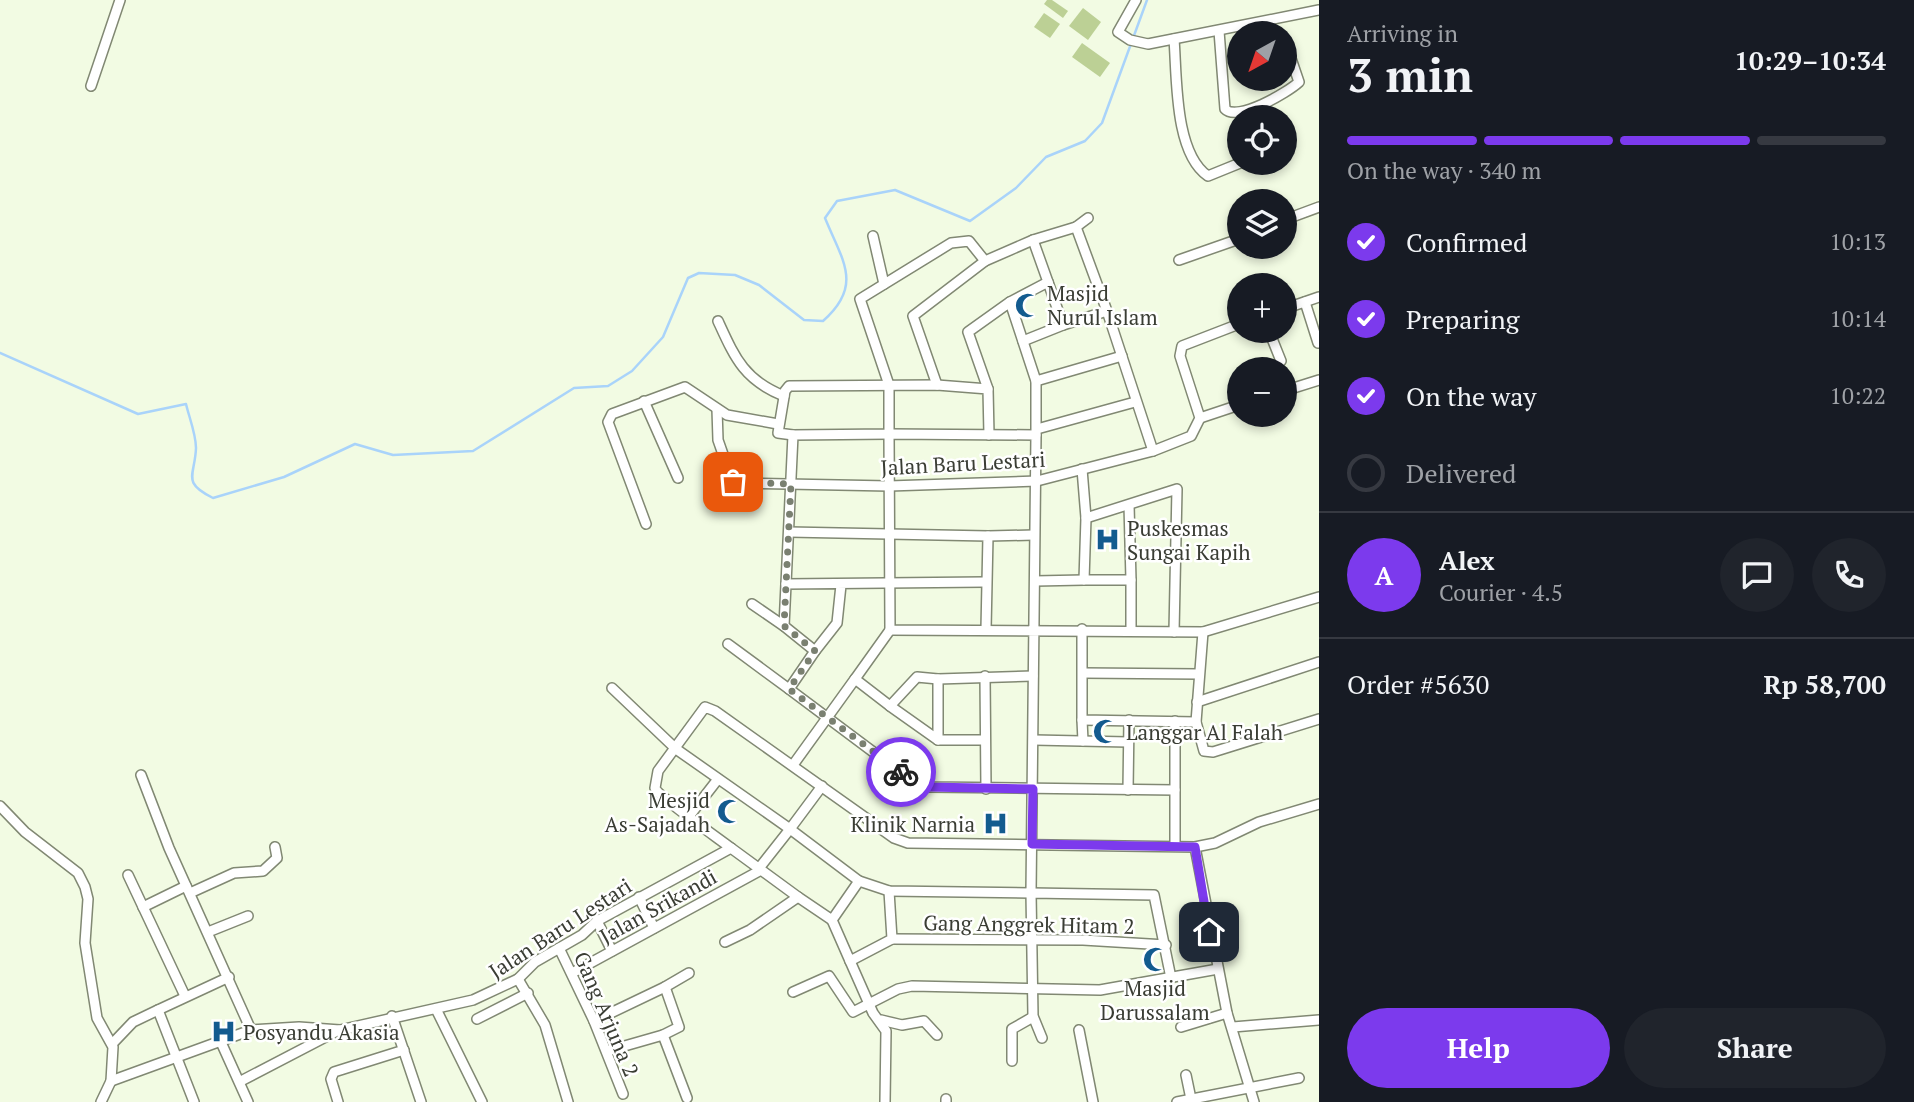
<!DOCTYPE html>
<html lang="en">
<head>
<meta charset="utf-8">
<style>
  :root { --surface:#171b24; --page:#20242c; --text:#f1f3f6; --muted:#9ea1a6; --line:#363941; --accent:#7c3aed }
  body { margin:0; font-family:"PT Serif",serif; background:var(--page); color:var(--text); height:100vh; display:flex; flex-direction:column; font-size:26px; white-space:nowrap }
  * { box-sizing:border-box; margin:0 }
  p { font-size:23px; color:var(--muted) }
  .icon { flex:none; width:38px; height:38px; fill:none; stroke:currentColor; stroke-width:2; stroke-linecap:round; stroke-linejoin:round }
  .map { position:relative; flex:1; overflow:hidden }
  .sheet { display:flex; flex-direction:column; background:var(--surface); width:595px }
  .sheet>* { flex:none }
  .needle { width:46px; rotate:220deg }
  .tools { position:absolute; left:1227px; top:21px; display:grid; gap:14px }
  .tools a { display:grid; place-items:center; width:70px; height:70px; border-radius:50%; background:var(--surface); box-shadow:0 4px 10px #0003; font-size:35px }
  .pin { position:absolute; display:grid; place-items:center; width:60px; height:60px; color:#fff; margin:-30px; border-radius:14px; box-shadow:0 4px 10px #0006 }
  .courier { position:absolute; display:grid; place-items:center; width:70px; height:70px; margin:-35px; border:5px solid #7c3aed; border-radius:50%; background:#fff; color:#222; box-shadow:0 2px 9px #0007 }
  .head em { font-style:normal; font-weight:700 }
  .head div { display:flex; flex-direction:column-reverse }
  .head { display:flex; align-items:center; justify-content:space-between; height:119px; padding:0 28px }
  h1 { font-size:46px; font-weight:700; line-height:52px }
  .bar { display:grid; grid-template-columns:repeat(4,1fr); gap:10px 7px; align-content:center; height:84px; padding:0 28px }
  .bar i { height:9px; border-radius:5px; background:var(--line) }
  .bar .active { background:var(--accent) }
  .bar p { grid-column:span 4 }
  .line { display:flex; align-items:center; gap:18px; padding:0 28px; border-top:2px solid var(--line) }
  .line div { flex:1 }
  .round { display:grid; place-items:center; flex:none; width:74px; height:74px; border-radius:37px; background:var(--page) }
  ol { padding:0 28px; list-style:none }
  li { display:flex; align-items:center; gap:21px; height:77px }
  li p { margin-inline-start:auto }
  li .icon { padding:7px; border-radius:50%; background:var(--accent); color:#fff; stroke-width:4 }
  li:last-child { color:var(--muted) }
  li i { width:38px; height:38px; border:4px solid var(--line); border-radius:50% }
  .button { display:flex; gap:14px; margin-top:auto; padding:14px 28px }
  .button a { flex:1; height:80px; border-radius:42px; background:var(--accent); color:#fff; font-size:28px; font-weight:700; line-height:80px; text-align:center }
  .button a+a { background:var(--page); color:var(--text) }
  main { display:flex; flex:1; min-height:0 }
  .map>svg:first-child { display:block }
</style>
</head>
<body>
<main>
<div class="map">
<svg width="1319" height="1102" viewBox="0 0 1319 1102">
  <rect width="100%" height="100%" fill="#f2fbe3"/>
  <g fill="#bcd095">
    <path d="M1047,0H1052L1068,11L1063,18L1044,4Z"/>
    <path d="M1083,8L1101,22L1088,40L1069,26Z"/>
    <path d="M1044,13L1060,24L1050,38L1034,27Z"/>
    <path d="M1082,43L1110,63L1100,77L1072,57Z"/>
  </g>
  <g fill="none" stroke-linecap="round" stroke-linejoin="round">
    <path stroke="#a9d3fa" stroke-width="2.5" d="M0,353L138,414L186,404C189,417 196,434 196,448C195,476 181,482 213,498L284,477L355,444L393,455L473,451L574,388L608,386L632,371L663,337L688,278L699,273L735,275L759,285L804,320L823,321C864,285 842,260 825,218L837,201L895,190L970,221L1016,188L1046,157L1085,141L1102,123L1147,0"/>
    <defs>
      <g id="minor">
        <path d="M1136,0L1118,32L1130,40L1148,44L1319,10"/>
        <path d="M1219,31L1225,109C1237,122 1287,93 1299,82L1284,38"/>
        <path d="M1174,39C1177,76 1174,153 1208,176L1240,163"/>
        <path d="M91,86L120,0"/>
        <path d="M1284,220L1319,207"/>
        <path d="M873,236L884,284"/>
        <path d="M1179,260L1239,239"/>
        <path d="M1048,282L1063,325L1107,311L1076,227"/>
        <path d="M1010,302L1048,282L1033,240L1076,227L1088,218"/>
        <path d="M1305,302L1318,343"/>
        <path d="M1284,309L1319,297"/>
        <path d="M1107,311L1153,451"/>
        <path d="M718,321C735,358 744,380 784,396"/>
        <path d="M1269,331L1281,361"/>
        <path d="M1023,341L1063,325"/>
        <path d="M1036,381L1122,356"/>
        <path d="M937,385L913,316L985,261L1033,240"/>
        <path d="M988,389L968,332L1010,302L1036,381V435"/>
        <path d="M1284,391L1319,380"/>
        <path d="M644,401L678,478"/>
        <path d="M717,409L718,440L733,483L889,486L1037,481L1153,451L1191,436L1200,418L1180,356L1182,346L1239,324"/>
        <path d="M1200,418L1239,405"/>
        <path d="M1037,429L1135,402"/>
        <path d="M793,435L778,433L785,391L789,386L937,385L988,389L989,435"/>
        <path d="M1082,469L1086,518L1177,489L1174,632"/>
        <path d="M1086,518L1084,580H1131L1129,505"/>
        <path d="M646,524L608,422L612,414L685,387L727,415L778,424"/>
        <path d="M789,532L988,536L986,629"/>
        <path d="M988,536L1034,535"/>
        <path d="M1131,580V630"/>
        <path d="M1035,581L1084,580"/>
        <path d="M786,584L793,435L889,434V385L860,299L951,243L969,241L985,261"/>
        <path d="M841,585L837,623L815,651L784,626L786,584L985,582"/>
        <path d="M752,604L784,626"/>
        <path d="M1082,629V720L1196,722"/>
        <path d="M890,630L855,679L890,706L917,677L938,679L1033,676"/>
        <path d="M1203,632L1196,722L1204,751L1213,752L1319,719"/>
        <path d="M728,644L789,689"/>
        <path d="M815,651L789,689L900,772L928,787L1175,790"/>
        <path d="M1083,673L1198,674"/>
        <path d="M985,676L986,789"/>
        <path d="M612,688L676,749L790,829L760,867"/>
        <path d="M1197,702L1319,662"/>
        <path d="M890,706L938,740V679"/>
        <path d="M1082,720L1083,741"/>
        <path d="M938,740H985"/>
        <path d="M1034,740L1128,742"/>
        <path d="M793,765L855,679"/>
        <path d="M141,775L169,848L251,1030"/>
        <path d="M822,786L790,829L859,881L889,891L1031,893L1036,435L889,434L890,630L1203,632L1319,597"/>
        <path d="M1128,790L1129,720"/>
        <path d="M0,806L25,832L78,873L85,887L88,899L85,943L97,1018L113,1047L111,1081L101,1102"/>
        <path d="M690,815L718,779"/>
        <path d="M1175,846V721"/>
        <path d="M1195,847L1227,1013L1254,1102"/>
        <path d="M128,875L185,996"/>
        <path d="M190,893L234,873L263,871L277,858L275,847"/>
        <path d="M639,897L654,928"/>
        <path d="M798,897L832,920L859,881"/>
        <path d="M143,907L186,886"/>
        <path d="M832,920L850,961L892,939L889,891"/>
        <path d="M597,921L612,951"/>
        <path d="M208,932L248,916"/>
        <path d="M892,939L1083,940L1166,945"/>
        <path d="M725,942L750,930L798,897L731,848"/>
        <path d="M559,948L594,1021L623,1094"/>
        <path d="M850,961L873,1013L886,1031L885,1102"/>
        <path d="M572,973L761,870"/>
        <path d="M518,979L545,1025L568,1102"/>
        <path d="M665,987L689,973"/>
        <path d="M793,992L829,976L853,1012L898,989L912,986L1100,990L1218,969"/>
        <path d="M437,1011L482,1102"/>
        <path d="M392,1016L421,1102"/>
        <path d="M477,1019L528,993"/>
        <path d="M881,1020L902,1025L924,1021L937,1035"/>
        <path d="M594,1021L665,987L679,1027L663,1035"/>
        <path d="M1181,1027L1227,1013"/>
        <path d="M1233,1027L1319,1020"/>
        <path d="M1079,1030L1093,1102"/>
        <path d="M1042,1038L1033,1016L1031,893L1154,895L1171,978"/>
        <path d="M220,1040L248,1102"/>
        <path d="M112,1044L133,1022L158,1010"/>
        <path d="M607,1051L663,1035L687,1098"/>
        <path d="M1012,1061V1029L1033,1017"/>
        <path d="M1186,1075L1191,1099"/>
        <path d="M111,1081L251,1030L299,1027L340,1030L473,1000L518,979L535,962L582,935L597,921L731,848C718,838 658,796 655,788L658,771L705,707L715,711L894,838L908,843L1195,847L1215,843L1259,822L1319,804"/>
        <path d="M241,1081L339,1030"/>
        <path d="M194,1102L158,1010L229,977"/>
        <path d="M338,1102L331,1079L334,1072L404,1050"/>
        <path d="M946,1102V1099"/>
        <path d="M1177,1102L1299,1078"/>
      </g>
    </defs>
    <use href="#minor" stroke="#818873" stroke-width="12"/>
    <use href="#minor" stroke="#fff" stroke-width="9"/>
  </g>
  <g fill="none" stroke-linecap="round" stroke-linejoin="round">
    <path stroke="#7a8071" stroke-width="7" stroke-dasharray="0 12.6" d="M733,482L791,484L784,626L815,651L789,689L901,772"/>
    <path stroke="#7c3aed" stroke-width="9" d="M901,772L928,787L1033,789L1032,844L1195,847L1209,932"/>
  </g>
  <defs>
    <symbol id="mosque-bare" viewBox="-9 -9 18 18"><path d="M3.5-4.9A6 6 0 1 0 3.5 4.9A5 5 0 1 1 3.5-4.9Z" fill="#135b8f" stroke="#fff" stroke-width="2.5" paint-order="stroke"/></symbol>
    <symbol id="hospital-bare" viewBox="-9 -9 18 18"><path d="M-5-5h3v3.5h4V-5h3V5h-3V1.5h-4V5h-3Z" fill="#135b8f" stroke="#fff" stroke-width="2.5" paint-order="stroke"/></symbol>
  </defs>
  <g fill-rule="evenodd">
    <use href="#mosque-bare" x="1010" y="288" width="35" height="35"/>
    <use href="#hospital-bare" x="1090" y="522" width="35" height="35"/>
    <use href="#mosque-bare" x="1088" y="714" width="35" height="35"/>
    <use href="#mosque-bare" x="712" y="794" width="35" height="35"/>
    <use href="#hospital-bare" x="978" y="806" width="35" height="35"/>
    <use href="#mosque-bare" x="1138" y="942" width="35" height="35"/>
    <use href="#hospital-bare" x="206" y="1014" width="35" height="35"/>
  </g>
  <g text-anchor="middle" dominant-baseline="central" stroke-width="5" stroke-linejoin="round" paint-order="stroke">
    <g font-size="21" fill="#3a3d34" stroke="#fff" text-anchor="start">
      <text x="1047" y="293">Masjid<tspan x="1047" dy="24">Nurul Islam</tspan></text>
      <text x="1127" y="528">Puskesmas<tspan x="1127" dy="24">Sungai Kapih</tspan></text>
      <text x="1126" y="732">Langgar Al Falah</text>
      <text x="710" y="800" text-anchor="end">Mesjid<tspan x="710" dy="24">As-Sajadah</tspan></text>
      <text x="975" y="824" text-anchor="end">Klinik Narnia</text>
      <text x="1155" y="988" text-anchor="middle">Masjid<tspan x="1155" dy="24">Darussalam</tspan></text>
      <text x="243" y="1032">Posyandu Akasia</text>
    </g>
    <g font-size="21" fill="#3a3d34" stroke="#fff">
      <text transform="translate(963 463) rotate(-3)">Jalan Baru Lestari</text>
      <text transform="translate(658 906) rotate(-29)">Jalan Srikandi</text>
      <text transform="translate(1029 924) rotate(1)">Gang Anggrek Hitam 2</text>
      <text transform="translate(560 928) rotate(-33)">Jalan Baru Lestari</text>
      <text transform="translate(607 1014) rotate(67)">Gang Arjuna 2</text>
    </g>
  </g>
</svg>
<div class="tools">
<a><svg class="needle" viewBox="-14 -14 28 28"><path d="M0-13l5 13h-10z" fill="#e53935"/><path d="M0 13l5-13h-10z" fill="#9ea1a6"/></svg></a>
<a><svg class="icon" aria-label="locate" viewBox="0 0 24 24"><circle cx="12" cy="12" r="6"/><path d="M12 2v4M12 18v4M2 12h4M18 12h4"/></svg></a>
<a><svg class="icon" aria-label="layers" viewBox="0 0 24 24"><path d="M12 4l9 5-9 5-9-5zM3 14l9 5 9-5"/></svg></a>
<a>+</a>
<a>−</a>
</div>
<div class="pin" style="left:733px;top:482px;background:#ea580c"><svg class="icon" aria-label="bag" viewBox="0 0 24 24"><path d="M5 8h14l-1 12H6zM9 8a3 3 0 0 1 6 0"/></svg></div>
<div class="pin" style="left:1209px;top:932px;background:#1f2937"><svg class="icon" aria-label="home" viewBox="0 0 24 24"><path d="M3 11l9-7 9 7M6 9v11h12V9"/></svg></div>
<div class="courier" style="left:901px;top:772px"><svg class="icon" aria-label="bike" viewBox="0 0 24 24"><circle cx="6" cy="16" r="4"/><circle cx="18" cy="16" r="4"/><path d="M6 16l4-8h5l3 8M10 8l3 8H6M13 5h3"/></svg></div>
</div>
<section class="sheet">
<div class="head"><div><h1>3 min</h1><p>Arriving in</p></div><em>10:29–10:34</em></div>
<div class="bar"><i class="active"></i><i class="active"></i><i class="active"></i><i></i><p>On the way · 340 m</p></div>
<ol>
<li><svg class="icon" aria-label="check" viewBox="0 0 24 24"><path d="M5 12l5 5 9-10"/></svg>Confirmed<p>10:13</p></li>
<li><svg class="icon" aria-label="check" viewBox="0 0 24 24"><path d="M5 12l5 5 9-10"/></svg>Preparing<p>10:14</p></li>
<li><svg class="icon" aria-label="check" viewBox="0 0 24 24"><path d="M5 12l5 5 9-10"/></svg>On the way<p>10:22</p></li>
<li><i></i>Delivered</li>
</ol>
<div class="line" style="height:126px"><b class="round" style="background:var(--accent);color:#fff">A</b><div><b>Alex</b><p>Courier · 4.5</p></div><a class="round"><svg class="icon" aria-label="chat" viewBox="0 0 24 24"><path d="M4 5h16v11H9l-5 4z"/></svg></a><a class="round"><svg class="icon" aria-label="phone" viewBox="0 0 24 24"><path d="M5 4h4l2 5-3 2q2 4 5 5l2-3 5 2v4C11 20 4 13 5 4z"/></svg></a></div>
<div class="line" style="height:91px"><div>Order #5630</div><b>Rp 58,700</b></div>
<div class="button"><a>Help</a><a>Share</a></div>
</section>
</main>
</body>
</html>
